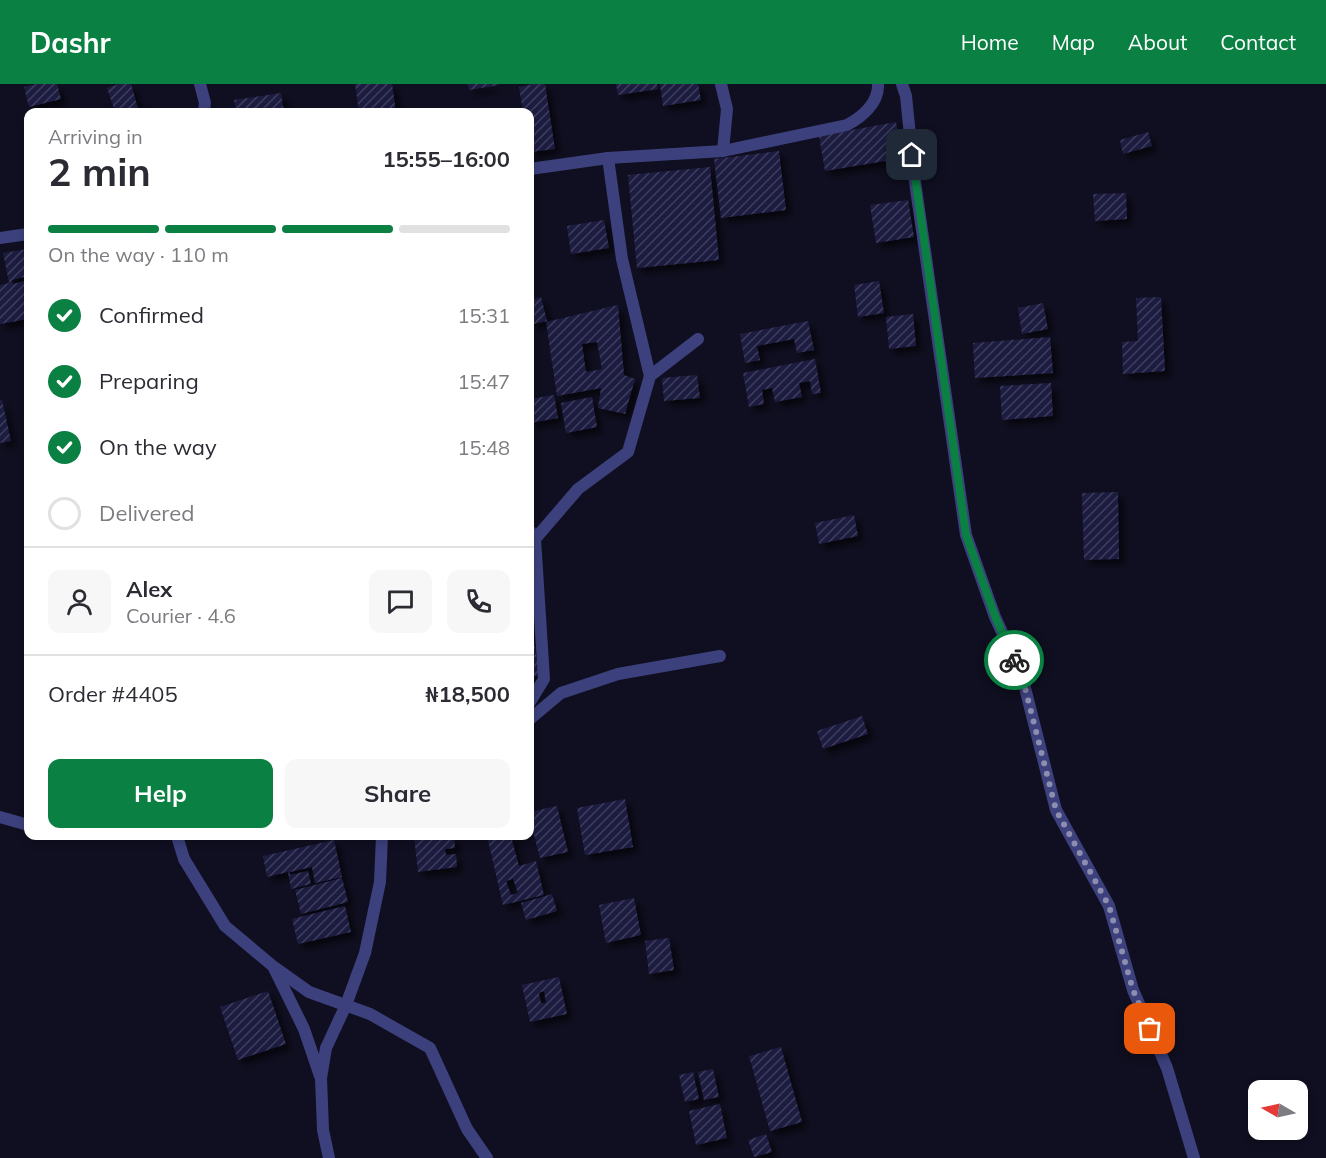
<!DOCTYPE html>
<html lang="en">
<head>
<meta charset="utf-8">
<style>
  :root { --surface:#fff; --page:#f7f7f7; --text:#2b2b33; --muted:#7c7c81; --line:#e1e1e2; --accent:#0b8043 }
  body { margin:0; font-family:Mulish,sans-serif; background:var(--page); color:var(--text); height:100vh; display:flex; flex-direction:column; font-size:22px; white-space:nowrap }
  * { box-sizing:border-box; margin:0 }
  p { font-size:20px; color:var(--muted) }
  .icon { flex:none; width:33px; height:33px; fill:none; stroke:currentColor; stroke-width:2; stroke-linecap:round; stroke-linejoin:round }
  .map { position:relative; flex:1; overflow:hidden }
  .drawer { position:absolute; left:24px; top:24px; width:510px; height:732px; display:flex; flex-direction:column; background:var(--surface); border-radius:12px; box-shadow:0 3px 9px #0003 }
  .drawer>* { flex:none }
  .needle { width:39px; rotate:279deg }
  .fabs { position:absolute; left:1248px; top:996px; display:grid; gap:12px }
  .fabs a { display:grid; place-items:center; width:60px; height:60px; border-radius:12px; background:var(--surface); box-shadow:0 3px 9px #0003; font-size:30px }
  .pin { position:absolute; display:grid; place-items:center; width:51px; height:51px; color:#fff; margin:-26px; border-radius:12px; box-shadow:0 3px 9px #0006 }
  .courier { position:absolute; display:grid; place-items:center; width:60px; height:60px; margin:-30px; border:4px solid #0b8043; border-radius:50%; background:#fff; color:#222; box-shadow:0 2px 8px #0007 }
  .headline em { font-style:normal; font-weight:700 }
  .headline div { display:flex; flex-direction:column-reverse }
  .headline { display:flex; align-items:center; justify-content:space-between; height:102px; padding:0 24px }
  h1 { font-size:39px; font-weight:700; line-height:45px }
  .bar { display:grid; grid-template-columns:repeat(4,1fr); gap:9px 6px; align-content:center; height:72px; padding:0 24px }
  .bar i { height:8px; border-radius:4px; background:var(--line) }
  .bar .on { background:var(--accent) }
  .bar p { grid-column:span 4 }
  .line { display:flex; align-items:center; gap:15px; padding:0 24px; border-top:2px solid var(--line) }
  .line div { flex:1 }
  .round { display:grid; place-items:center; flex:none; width:63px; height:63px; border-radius:12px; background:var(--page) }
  ol { padding:0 24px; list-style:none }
  li { display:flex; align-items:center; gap:18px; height:66px }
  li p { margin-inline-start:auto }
  li .icon { padding:6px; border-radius:50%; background:var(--accent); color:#fff; stroke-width:4 }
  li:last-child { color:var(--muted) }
  li i { width:33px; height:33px; border:3px solid var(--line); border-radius:50% }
  .primary-button { display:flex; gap:12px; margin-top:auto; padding:12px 24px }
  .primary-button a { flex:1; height:69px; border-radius:12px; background:var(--accent); color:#fff; font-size:24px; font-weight:700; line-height:69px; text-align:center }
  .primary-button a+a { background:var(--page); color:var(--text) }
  header { display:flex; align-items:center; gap:36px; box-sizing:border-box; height:84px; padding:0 30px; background:var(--accent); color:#fff }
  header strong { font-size:28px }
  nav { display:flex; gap:33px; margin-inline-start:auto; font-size:21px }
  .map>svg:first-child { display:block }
</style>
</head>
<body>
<header>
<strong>Dashr</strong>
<nav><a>Home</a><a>Map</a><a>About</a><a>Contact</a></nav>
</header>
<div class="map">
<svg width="1326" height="1074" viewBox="0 0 1326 1074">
  <defs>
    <pattern id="building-hatch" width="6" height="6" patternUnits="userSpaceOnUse" patternTransform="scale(1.5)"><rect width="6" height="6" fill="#1f1c41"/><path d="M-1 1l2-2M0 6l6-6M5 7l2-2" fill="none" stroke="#3e3c5d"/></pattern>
    <filter id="shadow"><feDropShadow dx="5.5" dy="5.5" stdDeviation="3" flood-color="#0009"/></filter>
  </defs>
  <rect width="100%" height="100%" fill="#100f21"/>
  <g fill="url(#building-hatch)" fill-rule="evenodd" filter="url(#shadow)">
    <path d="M36,0H57L61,15L29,23L24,3Z"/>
    <path d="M119,0H131L139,28H115L107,4Z"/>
    <path d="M355,0H392L396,28H359Z"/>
    <path d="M468,0H499V1L469,6Z"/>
    <path d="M534,0H545L555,65L530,68V28H523L519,3Z"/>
    <path d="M616,0H657L658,5L618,11Z"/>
    <path d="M660,0H698L701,16L663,22Z"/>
    <path d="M281,9L284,28H236L234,16Z"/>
    <path d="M896,38L903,74L825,87L819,52Z"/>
    <path d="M1148,48L1152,62L1123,70L1120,56Z"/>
    <path d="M779,67L786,126L721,134L714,75Z"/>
    <path d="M710,83L719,176L637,184L628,91Z"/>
    <path d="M1126,109L1127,135L1095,137L1093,110Z"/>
    <path d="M908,116L914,153L876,159L870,121Z"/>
    <path d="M604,136L609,164L571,170L567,142Z"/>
    <path d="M28,165V192L12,196L13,200L28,196V235L0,240V201L9,199L3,169Z"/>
    <path d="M879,197L884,229L858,233L854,201Z"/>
    <path d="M541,213L547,237L530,241V216Z"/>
    <path d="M1161,213L1165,287L1123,290L1122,258L1138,257L1136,214Z"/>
    <path d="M1043,219L1048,245L1022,250L1018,224Z"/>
    <path d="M618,221L624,291L635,295L625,330L598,324L601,304L557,312L546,238ZM597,258L602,285L586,288L582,260Z"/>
    <path d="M913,230L916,262L889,265L886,233Z"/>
    <path d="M808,237L814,266L797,269L794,255L757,262L760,276L745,279L740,250Z"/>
    <path d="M1050,253L1053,289L975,294L973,259Z"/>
    <path d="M815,275L821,309L812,310L810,297L799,299L802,313L775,318L772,304L762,306L764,320L749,323L743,289Z"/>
    <path d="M697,291L700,314L664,317L662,294Z"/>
    <path d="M1051,299L1053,332L1002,336L1000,302Z"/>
    <path d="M554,311L558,334L530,339V315Z"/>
    <path d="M592,313L597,343L566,349L561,319Z"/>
    <path d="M0,316H2L11,357L0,359Z"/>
    <path d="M1118,408L1119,475L1084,476L1082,409Z"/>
    <path d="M854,431L858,452L819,460L815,439Z"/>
    <path d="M533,549L539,592L530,593V550Z"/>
    <path d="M862,632L868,650L823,665L817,647Z"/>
    <path d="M625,715L633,763L585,771L577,724Z"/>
    <path d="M557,722L568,768L540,774L534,751L530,752V728Z"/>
    <path d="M414,752H454L455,764L445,765L446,771L456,770L457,783L418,788Z"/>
    <path d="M487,752H527L512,756L519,782L536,777L544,811L503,821ZM513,795L518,809L511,811L506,797Z"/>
    <path d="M334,756L342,793L315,799L312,783L290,788V791L308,787L311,800L291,805L288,788L267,793L263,772Z"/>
    <path d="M342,794L348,818L301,830L295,806Z"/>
    <path d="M552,810L557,827L526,836L521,819Z"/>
    <path d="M634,814L641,851L606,859L599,821Z"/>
    <path d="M345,822L351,848L298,860L292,835Z"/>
    <path d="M669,854L674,886L649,890L645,857Z"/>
    <path d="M559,893L567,930L530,938L522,901ZM544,907L546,919H541L539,909Z"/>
    <path d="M268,907L286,960L238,976L220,923Z"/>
    <path d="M781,963L802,1038L770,1047L749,972Z"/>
    <path d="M713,985L719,1013L704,1016L698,988Z"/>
    <path d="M693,988L699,1015L685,1018L679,991Z"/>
    <path d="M720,1020L727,1054L696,1061L689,1027Z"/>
    <path d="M766,1050L772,1068L754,1073L748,1056Z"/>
  </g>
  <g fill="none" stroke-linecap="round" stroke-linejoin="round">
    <g stroke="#3c417d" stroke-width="12">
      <path d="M200,0L205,19L204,28"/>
      <path d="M721,0L727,25L723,67"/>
      <path d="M902,0L906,12L914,91L966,451L995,533L1022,592L1056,726L1109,822L1133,906L1167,984L1194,1074"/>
      <path d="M608,74L622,175L650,292"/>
      <path d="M530,85L608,74L723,67L847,41C862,33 879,19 878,0"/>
      <path d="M0,154L28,150"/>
      <path d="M530,447L535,455L544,595L530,618"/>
      <path d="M535,455L578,405L628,368L650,292L698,255"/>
      <path d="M530,635L561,609L618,590L720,572"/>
      <path d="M0,733L28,741"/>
      <path d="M177,752L184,775L225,842L274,883L309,908L370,930L430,964L467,1045L487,1074"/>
      <path d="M274,884L304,945L320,992"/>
      <path d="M329,1074L323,1046L321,994L326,964L346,921L365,869L380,798L382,752"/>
    </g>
  </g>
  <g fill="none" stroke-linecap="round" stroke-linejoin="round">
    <path stroke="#8d8daf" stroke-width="6" stroke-dasharray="0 10.8" d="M1014,576L1022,592L1056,726L1109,822L1133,906L1150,945"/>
    <path stroke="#0b8043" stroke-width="8" d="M912,71L966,451L995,532L1014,576"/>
  </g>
</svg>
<div class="fabs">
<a><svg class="needle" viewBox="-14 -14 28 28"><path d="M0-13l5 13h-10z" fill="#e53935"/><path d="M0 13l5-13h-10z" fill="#7c7c81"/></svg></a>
</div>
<div class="pin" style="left:1150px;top:945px;background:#ea580c"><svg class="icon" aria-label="bag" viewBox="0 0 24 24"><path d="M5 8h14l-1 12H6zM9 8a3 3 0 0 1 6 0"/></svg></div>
<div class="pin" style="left:912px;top:71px;background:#1f2937"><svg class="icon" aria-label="home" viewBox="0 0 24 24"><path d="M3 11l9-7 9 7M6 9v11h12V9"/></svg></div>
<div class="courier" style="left:1014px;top:576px"><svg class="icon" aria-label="bike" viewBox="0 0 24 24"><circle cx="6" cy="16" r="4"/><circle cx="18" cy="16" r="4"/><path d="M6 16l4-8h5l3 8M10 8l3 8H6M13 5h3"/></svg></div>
<section class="drawer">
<div class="headline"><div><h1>2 min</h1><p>Arriving in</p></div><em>15:55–16:00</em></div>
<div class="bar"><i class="on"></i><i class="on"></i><i class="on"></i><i></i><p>On the way · 110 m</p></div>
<ol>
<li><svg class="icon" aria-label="check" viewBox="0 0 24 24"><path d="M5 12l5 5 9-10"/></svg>Confirmed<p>15:31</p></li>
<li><svg class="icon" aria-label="check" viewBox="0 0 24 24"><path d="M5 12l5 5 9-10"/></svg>Preparing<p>15:47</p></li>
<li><svg class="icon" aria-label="check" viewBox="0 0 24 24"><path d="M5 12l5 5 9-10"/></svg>On the way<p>15:48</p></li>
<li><i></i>Delivered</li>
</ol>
<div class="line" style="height:108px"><a class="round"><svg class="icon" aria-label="person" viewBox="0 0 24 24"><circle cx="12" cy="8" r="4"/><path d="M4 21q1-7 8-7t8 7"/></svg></a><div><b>Alex</b><p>Courier · 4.6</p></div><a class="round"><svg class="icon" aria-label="chat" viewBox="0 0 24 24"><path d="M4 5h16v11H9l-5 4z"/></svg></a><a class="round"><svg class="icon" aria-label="phone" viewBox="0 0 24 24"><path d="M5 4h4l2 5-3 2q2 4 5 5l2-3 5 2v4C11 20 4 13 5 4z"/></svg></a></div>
<div class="line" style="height:78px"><div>Order #4405</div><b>₦18,500</b></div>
<div class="primary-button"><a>Help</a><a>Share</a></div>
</section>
</div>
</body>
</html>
